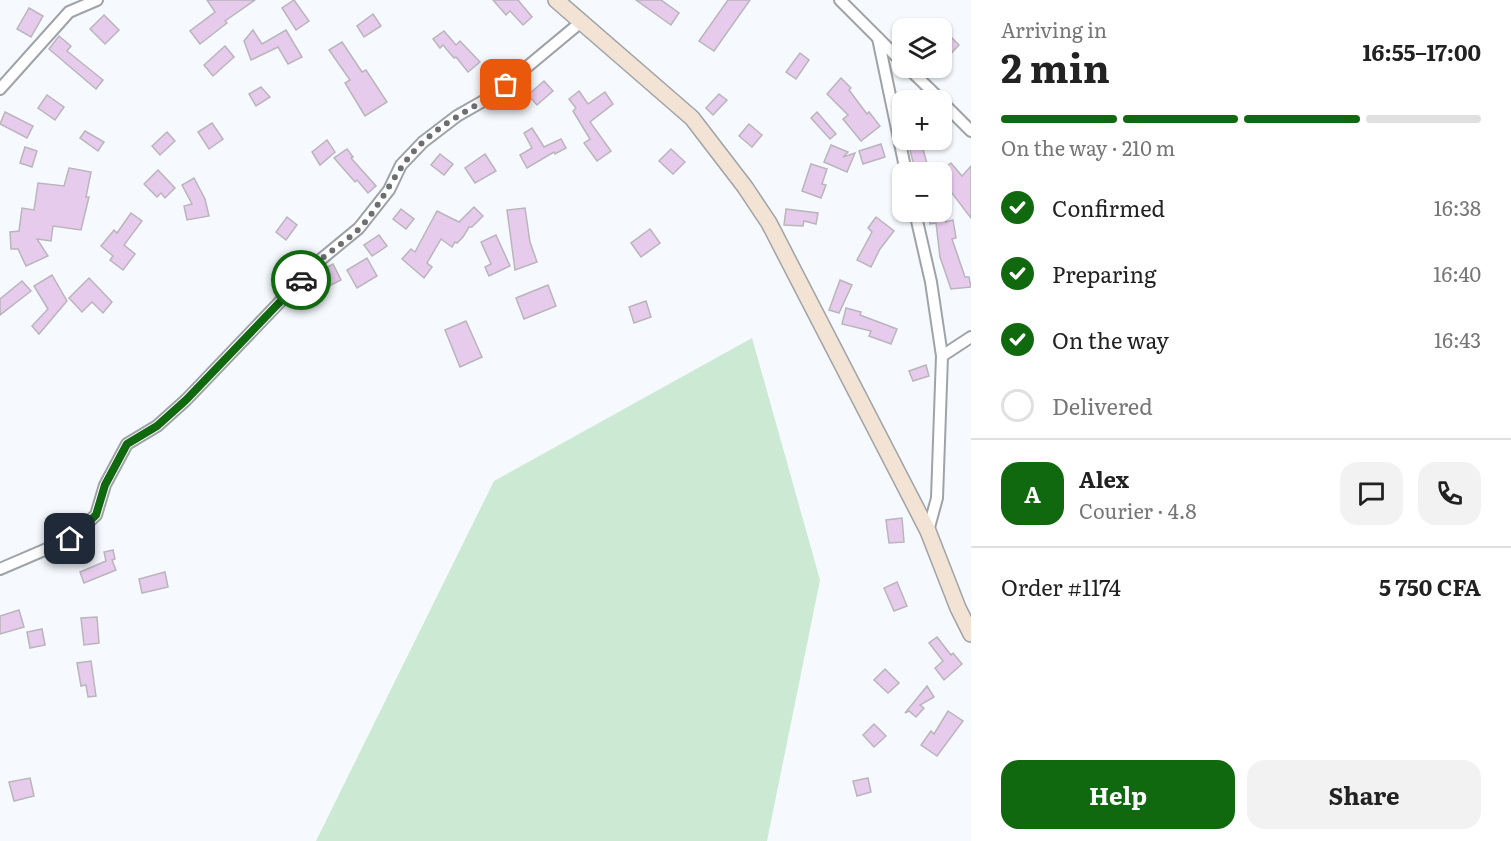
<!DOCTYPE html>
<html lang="en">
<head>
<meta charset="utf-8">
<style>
  :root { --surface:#fff; --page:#f2f2f2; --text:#222; --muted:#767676; --line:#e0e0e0; --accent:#11690f }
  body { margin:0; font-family:Literata,serif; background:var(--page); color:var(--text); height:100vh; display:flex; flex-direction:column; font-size:22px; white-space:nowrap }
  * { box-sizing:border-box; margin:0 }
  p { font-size:20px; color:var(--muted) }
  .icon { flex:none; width:33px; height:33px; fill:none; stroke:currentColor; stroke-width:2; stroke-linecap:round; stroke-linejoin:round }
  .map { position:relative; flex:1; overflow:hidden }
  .side { display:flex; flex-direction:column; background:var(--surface); width:540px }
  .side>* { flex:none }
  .fabs { position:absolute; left:892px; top:18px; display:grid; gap:12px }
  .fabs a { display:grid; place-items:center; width:60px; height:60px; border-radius:12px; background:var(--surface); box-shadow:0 2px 4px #0004; font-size:30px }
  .pin { position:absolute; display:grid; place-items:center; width:51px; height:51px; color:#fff; margin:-26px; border-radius:12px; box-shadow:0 3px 9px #0006 }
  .courier { position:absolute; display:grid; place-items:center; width:60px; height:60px; margin:-30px; border:4px solid #11690f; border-radius:50%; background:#fff; color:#222; box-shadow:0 2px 8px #0007 }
  .overview em { font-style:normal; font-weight:700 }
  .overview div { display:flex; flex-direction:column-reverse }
  .overview { display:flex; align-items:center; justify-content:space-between; height:102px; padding:0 30px }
  h1 { font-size:39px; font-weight:700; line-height:45px }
  .bar { display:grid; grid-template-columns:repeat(4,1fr); gap:9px 6px; align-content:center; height:72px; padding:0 30px }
  .bar i { height:8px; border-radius:4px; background:var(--line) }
  .bar .current { background:var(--accent) }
  .bar p { grid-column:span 4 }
  .line { display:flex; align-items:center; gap:15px; padding:0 30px; border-top:2px solid var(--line) }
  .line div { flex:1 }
  .round { display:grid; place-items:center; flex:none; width:63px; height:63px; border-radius:18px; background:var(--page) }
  ol { padding:0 30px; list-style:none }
  li { display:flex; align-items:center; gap:18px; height:66px }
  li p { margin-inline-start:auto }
  li .icon { padding:6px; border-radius:50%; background:var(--accent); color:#fff; stroke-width:4 }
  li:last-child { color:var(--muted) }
  li i { width:33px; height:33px; border:3px solid var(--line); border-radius:50% }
  .action { display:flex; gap:12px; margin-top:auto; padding:12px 30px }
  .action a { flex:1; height:69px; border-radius:18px; background:var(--accent); color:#fff; font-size:24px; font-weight:700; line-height:69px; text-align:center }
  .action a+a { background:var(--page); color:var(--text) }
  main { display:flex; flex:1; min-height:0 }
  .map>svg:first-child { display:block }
</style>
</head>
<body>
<main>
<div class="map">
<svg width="971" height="841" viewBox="0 0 971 841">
  <rect width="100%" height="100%" fill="#f6faff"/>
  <path fill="#cbe9d3" d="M752,338L820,580L767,841H316L494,481Z"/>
  <g fill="#e7cbed" stroke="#b9b5ba" stroke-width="1.5">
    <path d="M207,0H255L225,21L227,23L200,44L190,31L215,12Z"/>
    <path d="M294,0L309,21L296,30L282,8Z"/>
    <path d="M493,0H518L532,17L523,25L510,11L506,15Z"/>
    <path d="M636,0H661L679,13L671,25Z"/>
    <path d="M728,0H750L714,51L699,41Z"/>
    <path d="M29,8L43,16L31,37L17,29Z"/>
    <path d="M373,14L381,26L364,37L357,26Z"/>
    <path d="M104,15L119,30L105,44L90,29Z"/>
    <path d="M942,28L959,45L942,63Z"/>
    <path d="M253,30L262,44L286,30L302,57L288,64L278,47L251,60L244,41Z"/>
    <path d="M444,31L456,45L460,41L480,62L468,72L456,57L454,58L443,45L440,48L433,39Z"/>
    <path d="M59,36L71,46L67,51L103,80L96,89L49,49Z"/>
    <path d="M342,42L362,72L366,70L387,102L365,116L345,83L350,80L329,50Z"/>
    <path d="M225,46L234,57L213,76L204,65Z"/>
    <path d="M800,53L809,60L796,79L786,72Z"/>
    <path d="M841,78L851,88L849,90L867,114L869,112L880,126L861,141L843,119L848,115L827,94Z"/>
    <path d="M544,81L553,91L537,105L528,95Z"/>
    <path d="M261,87L270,97L256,106L249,94Z"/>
    <path d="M579,91L588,104L605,92L613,104L590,122L611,151L597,161L584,143L590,139L573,111L576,108L569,99Z"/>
    <path d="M719,94L727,100L713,115L706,108Z"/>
    <path d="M47,95L64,107L55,120L38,108Z"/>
    <path d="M5,112L33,126L27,138L0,124Z"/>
    <path d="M817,112L836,134L830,139L811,118Z"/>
    <path d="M212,123L223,139L209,149L198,132Z"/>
    <path d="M749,124L762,135L752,147L739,136Z"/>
    <path d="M532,128L544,147L561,139L566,148L555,154L554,152L527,168L520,155L532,148L524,133Z"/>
    <path d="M85,131L104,142L98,151L80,138Z"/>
    <path d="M167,132L175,141L160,155L152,146Z"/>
    <path d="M327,140L335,152L320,165L312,152Z"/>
    <path d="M921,142L928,167L915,170L909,146Z"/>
    <path d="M881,144L885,157L863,164L859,151Z"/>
    <path d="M831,145L848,152L843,157L855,153L847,172L824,162Z"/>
    <path d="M25,147L37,151L32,167L20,163Z"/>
    <path d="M347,149L353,157L351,158L376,186L368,193L357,180L355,182L334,158Z"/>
    <path d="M671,149L685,162L673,174L659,161Z"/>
    <path d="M440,154L453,164L444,175L431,165Z"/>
    <path d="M485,154L496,171L475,183L465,168Z"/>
    <path d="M951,163L962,176L971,166V218L942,180V170Z"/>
    <path d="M811,164L827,169L822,184L826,185L821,198L802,191Z"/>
    <path d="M69,168L91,172L86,197H89L81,230L53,226L51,241L37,239L48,256L26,266L18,249H11L10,232L19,231L22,208L34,210L38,183L64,186Z"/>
    <path d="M158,170L175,188L165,198L161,193L157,197L144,184Z"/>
    <path d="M194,178L205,199L209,216L187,220L184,206L192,204L182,185Z"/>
    <path d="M474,207L483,216L472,227H469L463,237L457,243L455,242L452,247L441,239L427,263L432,267L424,278L402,259L411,249L415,252L437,211L459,222Z"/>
    <path d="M525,208L530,242L537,262L515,270L507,210Z"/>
    <path d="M401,209L414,219L406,229L393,219Z"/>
    <path d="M786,209L818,213L816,224L804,221L803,226L784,225Z"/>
    <path d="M928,212H945L946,222L953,220L956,238L952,239L965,277H969L971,287L951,289L940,257L936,223L930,224Z"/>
    <path d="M131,213L142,221L124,245L135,254L123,270L110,260L113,256L101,246L114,230L117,233Z"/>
    <path d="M287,217L297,225L286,240L276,232Z"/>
    <path d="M876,217L894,231L880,249L871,267L857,260L872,232L868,228Z"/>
    <path d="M650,229L660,243L641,257L631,243Z"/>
    <path d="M379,235L387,246L372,256L364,245Z"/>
    <path d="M496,235L510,266L489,276L485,267L491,264L481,242Z"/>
    <path d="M367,258L377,276L357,288L347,270Z"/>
    <path d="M333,264L341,280L317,292L311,280L320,271Z"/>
    <path d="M52,275L67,301L39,334L32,326L48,309L34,286Z"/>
    <path d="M89,278L112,302L103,313L92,302L82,312L69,298Z"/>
    <path d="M840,280L852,285L839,313L829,310Z"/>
    <path d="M22,281L31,291L0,315V299Z"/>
    <path d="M548,285L556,306L524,319L516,298Z"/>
    <path d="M646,301L651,317L634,323L629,307Z"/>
    <path d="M846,308L861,312L860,315L897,329L891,344L869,336L871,331L842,324Z"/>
    <path d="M466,321L482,357L460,367L445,330Z"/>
    <path d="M926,365L929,376L913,381L909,371Z"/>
    <path d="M902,518L904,542L889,543L886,520Z"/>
    <path d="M113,550L115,559L112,560L116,570L84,583L80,572L106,561L104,552Z"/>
    <path d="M165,572L168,587L142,593L139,579Z"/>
    <path d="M897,582L907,606L894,611L884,588Z"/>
    <path d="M19,610L24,627L0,634V616Z"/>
    <path d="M97,617L99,643L84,645L81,618Z"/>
    <path d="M42,629L45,645L30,648L27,632Z"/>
    <path d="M937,637L951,655L953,653L962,664L944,680L935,668L943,661L929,643Z"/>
    <path d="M91,661L96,696L88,697L86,685L81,686L77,663Z"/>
    <path d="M885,669L899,683L888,693L874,680Z"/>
    <path d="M927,686L934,697L920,705L924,708L916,717L909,711L905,713Z"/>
    <path d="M948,711L963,721L937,756L921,745L931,731L934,734Z"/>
    <path d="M874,724L886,736L874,747L863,735Z"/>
    <path d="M30,778L34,796L14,801L9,782Z"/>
    <path d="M868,778L871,792L857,796L853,781Z"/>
  </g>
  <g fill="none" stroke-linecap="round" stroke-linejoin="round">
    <defs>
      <g id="street">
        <path d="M840,0L903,63"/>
        <path d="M878,38L906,172"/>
        <path d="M908,68L941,100"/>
        <path d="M0,89L69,12L97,0"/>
        <path d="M942,102L971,131"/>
        <path d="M915,212L931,282L942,356L937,498L928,531"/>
        <path d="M942,356L971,337"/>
        <path d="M0,569L70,539L96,515L105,485L127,444L157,426L186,400L319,261L359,228L389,190L401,165L423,142L457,116L492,96L581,22"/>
      </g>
      <path id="secondary" d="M556,0L692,118L745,187L769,223L928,531L958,608L971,634"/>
    </defs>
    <use href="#street" stroke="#9fa3a8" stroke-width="14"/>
    <use href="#secondary" stroke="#9fa3a8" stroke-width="18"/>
    <use href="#street" stroke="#fff" stroke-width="10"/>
    <use href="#secondary" stroke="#f3e3d4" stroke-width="15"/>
  </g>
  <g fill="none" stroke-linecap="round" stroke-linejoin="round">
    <path stroke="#6c6e71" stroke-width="6" stroke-dasharray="0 10.8" d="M301,280C308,273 314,266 320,260C333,249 348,240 360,228C384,202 396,167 422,143C447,119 479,106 506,85"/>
    <path stroke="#11690f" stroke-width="8" d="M70,539L96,515L105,485L127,444L157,426L186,400L301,280"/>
  </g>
</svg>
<div class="fabs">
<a><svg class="icon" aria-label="layers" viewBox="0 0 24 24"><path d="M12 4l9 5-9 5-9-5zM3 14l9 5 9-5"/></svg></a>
<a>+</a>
<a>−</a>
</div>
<div class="pin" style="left:506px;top:85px;background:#ea580c"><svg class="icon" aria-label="bag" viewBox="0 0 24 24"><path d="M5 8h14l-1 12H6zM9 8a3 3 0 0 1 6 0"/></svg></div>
<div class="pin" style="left:70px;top:539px;background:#1f2937"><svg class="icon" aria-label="home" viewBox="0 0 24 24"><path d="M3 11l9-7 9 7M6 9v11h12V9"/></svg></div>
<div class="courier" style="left:301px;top:280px"><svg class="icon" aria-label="car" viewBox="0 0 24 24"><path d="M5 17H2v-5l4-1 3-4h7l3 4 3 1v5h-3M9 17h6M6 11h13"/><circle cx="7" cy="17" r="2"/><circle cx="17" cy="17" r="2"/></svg></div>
</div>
<section class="side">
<div class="overview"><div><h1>2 min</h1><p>Arriving in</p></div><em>16:55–17:00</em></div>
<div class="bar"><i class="current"></i><i class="current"></i><i class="current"></i><i></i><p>On the way · 210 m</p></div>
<ol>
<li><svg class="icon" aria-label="check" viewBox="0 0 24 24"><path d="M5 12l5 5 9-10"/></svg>Confirmed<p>16:38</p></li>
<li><svg class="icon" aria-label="check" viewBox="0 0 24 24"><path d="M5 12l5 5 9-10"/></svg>Preparing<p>16:40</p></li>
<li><svg class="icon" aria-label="check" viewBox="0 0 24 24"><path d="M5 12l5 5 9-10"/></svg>On the way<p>16:43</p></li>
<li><i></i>Delivered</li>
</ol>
<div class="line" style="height:108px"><b class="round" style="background:var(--accent);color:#fff">A</b><div><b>Alex</b><p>Courier · 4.8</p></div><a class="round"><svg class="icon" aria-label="chat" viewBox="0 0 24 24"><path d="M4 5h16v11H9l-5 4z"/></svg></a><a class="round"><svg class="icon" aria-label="phone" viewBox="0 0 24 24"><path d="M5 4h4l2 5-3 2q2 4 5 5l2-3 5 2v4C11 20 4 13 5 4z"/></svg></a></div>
<div class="line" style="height:78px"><div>Order #1174</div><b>5 750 CFA</b></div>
<div class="action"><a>Help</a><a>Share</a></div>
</section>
</main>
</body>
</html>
